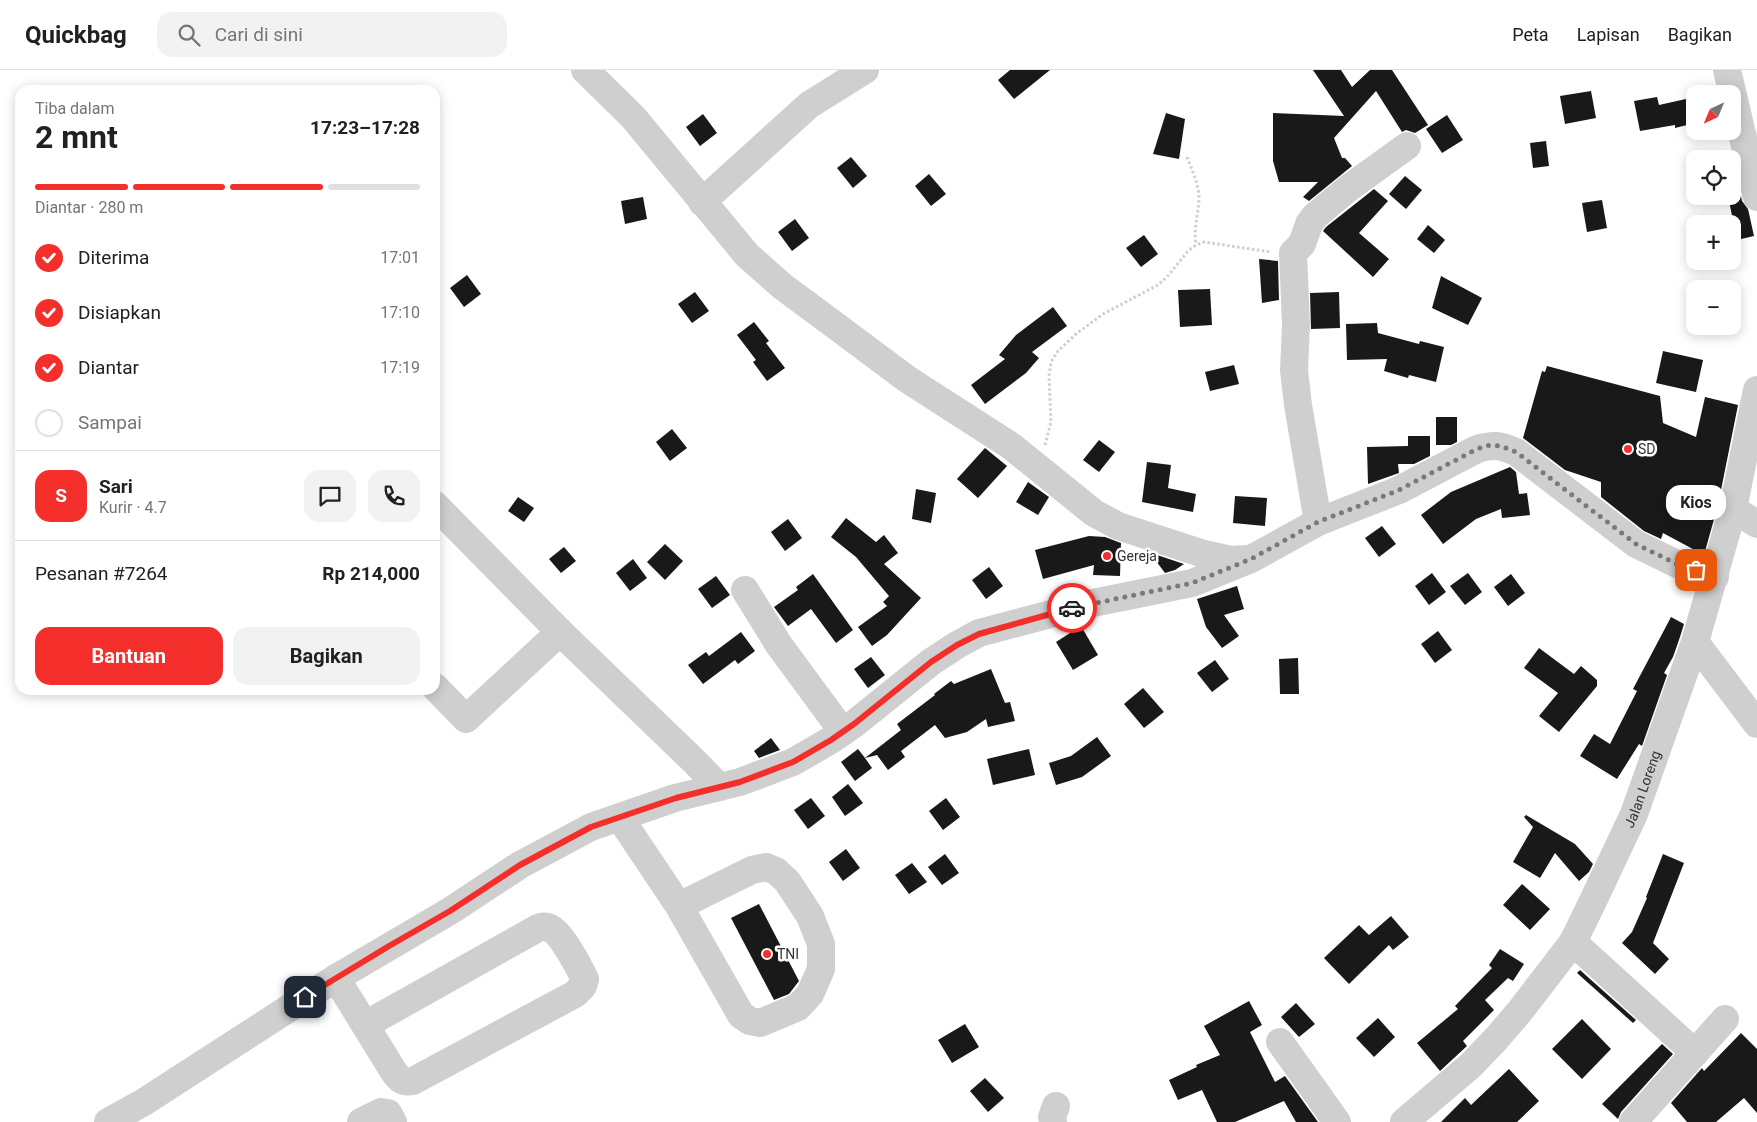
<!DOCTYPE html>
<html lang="id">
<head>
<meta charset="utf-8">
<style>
  :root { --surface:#fff; --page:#f2f2f2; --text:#202124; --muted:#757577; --line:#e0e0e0; --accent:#f42e2a }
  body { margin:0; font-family:Roboto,sans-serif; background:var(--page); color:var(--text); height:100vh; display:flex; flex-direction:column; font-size:19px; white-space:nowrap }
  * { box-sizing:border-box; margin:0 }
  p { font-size:16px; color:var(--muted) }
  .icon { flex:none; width:28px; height:28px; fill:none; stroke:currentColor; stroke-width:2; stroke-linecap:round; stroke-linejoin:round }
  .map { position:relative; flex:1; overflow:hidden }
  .details { position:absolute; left:15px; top:15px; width:425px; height:610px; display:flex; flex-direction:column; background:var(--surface); border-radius:15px; box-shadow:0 2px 12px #0003 }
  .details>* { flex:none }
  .needle { width:32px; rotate:224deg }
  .buttons { position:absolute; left:1686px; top:15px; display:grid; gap:10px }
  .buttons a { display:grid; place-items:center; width:55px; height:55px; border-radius:10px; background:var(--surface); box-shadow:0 2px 12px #0003; font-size:25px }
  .pin { position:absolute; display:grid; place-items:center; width:42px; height:42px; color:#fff; margin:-21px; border-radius:10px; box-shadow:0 2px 8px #0006 }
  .courier { position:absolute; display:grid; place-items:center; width:50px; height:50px; margin:-25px; border:4px solid #f42e2a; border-radius:50%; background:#fff; color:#222; box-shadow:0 1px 6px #0007 }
  .bubble { position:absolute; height:35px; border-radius:15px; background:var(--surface); box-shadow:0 2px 12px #0003; font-size:16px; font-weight:700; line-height:35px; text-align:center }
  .head em { font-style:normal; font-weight:700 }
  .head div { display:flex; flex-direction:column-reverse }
  .head { display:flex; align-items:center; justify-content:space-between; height:85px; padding:0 20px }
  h1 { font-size:32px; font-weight:700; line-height:38px }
  .bar { display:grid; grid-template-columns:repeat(4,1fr); gap:8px 5px; align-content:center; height:60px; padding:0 20px }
  .bar i { height:6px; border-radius:4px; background:var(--line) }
  .bar .active { background:var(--accent) }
  .bar p { grid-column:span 4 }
  .line { display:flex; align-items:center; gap:12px; padding:0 20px; border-top:1px solid var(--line) }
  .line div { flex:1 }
  .round { display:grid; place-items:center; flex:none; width:52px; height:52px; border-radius:15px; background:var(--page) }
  ol { padding:0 20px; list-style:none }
  li { display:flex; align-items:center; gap:15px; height:55px }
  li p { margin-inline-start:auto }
  li .icon { padding:5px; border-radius:50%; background:var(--accent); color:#fff; stroke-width:4 }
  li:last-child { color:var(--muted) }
  li i { width:28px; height:28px; border:2px solid var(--line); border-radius:50% }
  .primary-button { display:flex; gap:10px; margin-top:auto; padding:10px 20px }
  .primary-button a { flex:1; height:58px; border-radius:15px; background:var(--accent); color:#fff; font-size:20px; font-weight:700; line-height:58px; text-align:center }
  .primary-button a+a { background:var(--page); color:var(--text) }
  header { display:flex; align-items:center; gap:30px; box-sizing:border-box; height:70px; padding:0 25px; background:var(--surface); border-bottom:1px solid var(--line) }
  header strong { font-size:24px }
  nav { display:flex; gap:28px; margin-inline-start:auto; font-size:18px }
  .search { width:350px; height:45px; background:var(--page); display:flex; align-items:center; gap:12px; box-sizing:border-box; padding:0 18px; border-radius:15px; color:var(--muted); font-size:19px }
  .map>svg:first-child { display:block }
</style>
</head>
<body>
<header>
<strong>Quickbag</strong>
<div class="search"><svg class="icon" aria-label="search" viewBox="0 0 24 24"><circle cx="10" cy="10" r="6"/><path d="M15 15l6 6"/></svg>Cari di sini</div>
<nav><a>Peta</a><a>Lapisan</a><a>Bagikan</a></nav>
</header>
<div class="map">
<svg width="1757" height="1052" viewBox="0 0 1757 1052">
  <rect width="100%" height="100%" fill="#fff"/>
  <g fill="#191919">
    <path d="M1010,0H1050L1014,29L998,10Z"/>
    <path d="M1313,0H1341L1352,17L1370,0H1392L1428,55L1415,63L1406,60L1402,62L1376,21L1334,68L1342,88H1345L1352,96L1309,131L1303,127L1318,112H1279L1273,91V43L1344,46Z"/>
    <path d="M1591,21L1596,48L1565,54L1560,26Z"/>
    <path d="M1657,27L1659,35L1695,27V53L1675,58V55L1640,61L1634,31Z"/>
    <path d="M1166,43L1185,49L1179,89L1153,84Z"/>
    <path d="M703,44L717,63L700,76L686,57Z"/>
    <path d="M1447,45L1463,70L1442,83L1426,59Z"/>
    <path d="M1546,71L1549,96L1533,98L1530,73Z"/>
    <path d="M851,87L867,106L853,118L837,98Z"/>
    <path d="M929,104L946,124L931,136L915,116Z"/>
    <path d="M1405,106L1422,120L1406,139L1389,124Z"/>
    <path d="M1739,118L1742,131L1748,139L1754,166L1737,170L1728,126H1732V119Z"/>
    <path d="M1374,119L1388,131L1359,163L1389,189L1373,207L1323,161L1326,157Z"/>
    <path d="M643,127L647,149L625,154L621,131Z"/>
    <path d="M1602,130L1607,158L1587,162L1582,133Z"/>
    <path d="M795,149L809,168L792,181L778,162Z"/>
    <path d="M1428,155L1445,170L1434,183L1417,169Z"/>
    <path d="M1144,165L1158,184L1141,197L1126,178Z"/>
    <path d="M1259,189L1278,191L1279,230L1262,233Z"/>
    <path d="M467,205L481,224L464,237L450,218Z"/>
    <path d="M1441,206L1482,228L1468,255L1432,238Z"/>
    <path d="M1210,219L1212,255L1180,257L1178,220Z"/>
    <path d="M695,222L709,241L692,253L678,234Z"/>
    <path d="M1339,222L1340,258L1311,259L1310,223Z"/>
    <path d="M1053,237L1067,256L1032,282L1039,288L1026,303L985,334L971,315L1005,289L999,285L1016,265Z"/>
    <path d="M754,252L769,271L766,273L785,298L767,311L753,292L756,290L737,265Z"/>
    <path d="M1377,253L1378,263L1419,274L1420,271L1444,277L1436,312L1409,305L1408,308L1384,301L1387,289L1347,290L1346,254Z"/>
    <path d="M1663,281L1703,290L1696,322L1656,313Z"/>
    <path d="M1234,295L1239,314L1210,321L1205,302Z"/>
    <path d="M1547,296L1660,326L1663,353L1696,367L1705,327L1738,335L1718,435L1704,485L1663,463L1661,469L1644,461L1601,427V412L1565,400L1523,368L1542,301L1545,302Z"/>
    <path d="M1436,347H1457V372L1451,375H1436Z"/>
    <path d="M672,359L687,378L670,391L656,372Z"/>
    <path d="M1408,366H1430V386L1414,394H1398L1399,403L1368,414L1367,377L1408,376Z"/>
    <path d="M1099,370L1115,382L1099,402L1083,390Z"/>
    <path d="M985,378L1007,396L978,428L957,409Z"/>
    <path d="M1147,392L1171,395L1168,418L1196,424L1193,442L1142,432Z"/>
    <path d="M1510,397L1516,402L1519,424L1527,423L1530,445L1502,448L1501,439L1476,449L1443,474L1421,445L1451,422Z"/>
    <path d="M1028,412L1049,427L1038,445L1016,432Z"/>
    <path d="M916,419L936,423L931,453L912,449Z"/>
    <path d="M1235,426L1267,428L1265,456L1233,453Z"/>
    <path d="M518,427L534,438L524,452L508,441Z"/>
    <path d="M846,448L876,472L884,465L898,483L884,494L921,528L887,565L872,576L858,557L887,536L883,532L889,526L856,487L831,467Z"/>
    <path d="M788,449L802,468L785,481L771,462Z"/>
    <path d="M1382,456L1396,474L1379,487L1365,468Z"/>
    <path d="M1089,466L1105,467L1121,473L1120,506L1093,505L1094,495L1043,509L1035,480Z"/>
    <path d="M665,474L683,491L665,510L647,492Z"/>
    <path d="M564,477L576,491L561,503L549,489Z"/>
    <path d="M1157,485L1184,494L1175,500L1165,503L1153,487Z"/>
    <path d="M633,489L647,508L630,521L616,503Z"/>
    <path d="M989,497L1003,516L986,529L972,510Z"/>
    <path d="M1432,503L1446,522L1429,535L1415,516Z"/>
    <path d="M1468,503L1482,522L1465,535L1450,516Z"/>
    <path d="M813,504L853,560L836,573L811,539L788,556L774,537L798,520L796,517Z"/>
    <path d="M1511,504L1525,523L1508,536L1494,517Z"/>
    <path d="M716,506L730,525L712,538L698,519Z"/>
    <path d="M1237,516L1244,539L1224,545L1239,566L1222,578L1206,557L1197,529Z"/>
    <path d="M1671,547L1684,554L1680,567L1673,587L1664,603L1667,605L1642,676L1639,674L1617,709L1580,686L1594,664L1610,674L1637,621L1633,619Z"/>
    <path d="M1081,556L1098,585L1073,600L1056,572Z"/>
    <path d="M1438,561L1452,580L1435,593L1421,574Z"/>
    <path d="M741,562L755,581L738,594L735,590L703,614L688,595L706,582L709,586Z"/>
    <path d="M1539,578L1574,604L1581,596L1597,610V616L1559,662L1539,646L1558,623L1524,598Z"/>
    <path d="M871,587L885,605L868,618L854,599Z"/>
    <path d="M1298,588L1299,624H1280L1279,589Z"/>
    <path d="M1215,590L1229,609L1212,622L1197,603Z"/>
    <path d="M991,599L1005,633L1010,632L1015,651L988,657L986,649L967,662L945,668L935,655L901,681L905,687L888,700L877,685L865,688L872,698L855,711L841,692L858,679L865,688L901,660L897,654L935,625L934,624L951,611L954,614Z"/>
    <path d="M1143,618L1164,642L1144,658L1124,634Z"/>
    <path d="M1097,667L1111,686L1082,707L1056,715L1049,693L1071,686Z"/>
    <path d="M771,668L780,680L759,688L754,681Z"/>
    <path d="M1029,679L1035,705L993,715L987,689Z"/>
    <path d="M848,714L863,733L845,746L832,727Z"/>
    <path d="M811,728L825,746L808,759L794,740Z"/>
    <path d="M946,728L960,747L943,760L929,741Z"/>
    <path d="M1526,745L1575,774L1593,794L1589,802L1579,811L1555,783L1540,808L1513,792L1533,757L1524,747Z"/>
    <path d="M846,779L860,798L843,811L829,792Z"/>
    <path d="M945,784L959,803L942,815L928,797Z"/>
    <path d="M1663,784L1684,793L1653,873L1669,889L1655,904L1622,873L1632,862L1647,828L1646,827Z"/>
    <path d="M912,793L927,812L909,824L895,805Z"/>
    <path d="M1522,814L1550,839L1530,860L1503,835Z"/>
    <path d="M759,834L799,911L789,924L774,930L731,848Z"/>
    <path d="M1391,846L1409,867L1393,880L1389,875L1349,914L1324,888L1359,855L1369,865Z"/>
    <path d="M1500,879L1524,894L1513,911L1508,908L1485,930L1494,940L1463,971L1467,976L1440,1001L1417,973L1458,939L1455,936L1492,898L1489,895Z"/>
    <path d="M1580,900L1636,950L1633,953L1577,903Z"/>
    <path d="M1249,931L1262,955L1250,962L1275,1012L1285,1006L1318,1052H1296L1284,1031L1235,1052H1217L1202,1020L1178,1030L1169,1010L1197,997L1196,995L1220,985L1204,956Z"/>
    <path d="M1296,933L1315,954L1299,967L1281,947Z"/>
    <path d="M1378,948L1395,967L1374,987L1356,968Z"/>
    <path d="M1582,949L1611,979L1582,1009L1552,979Z"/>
    <path d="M965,954L979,977L952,993L938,970Z"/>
    <path d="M1741,963L1757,979V1043L1744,1028L1716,1052H1687L1671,1033L1702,998L1704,1001Z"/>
    <path d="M1662,974L1673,984L1621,1042L1618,1049L1602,1034Z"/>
    <path d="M1509,999L1539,1031L1517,1052H1441L1465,1028L1471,1035Z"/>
    <path d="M985,1008L1004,1028L988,1042L970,1021Z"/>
  </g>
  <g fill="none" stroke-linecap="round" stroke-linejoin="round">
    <g stroke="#cfcfcf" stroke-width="3" stroke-dasharray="2.5 2.5" stroke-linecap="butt">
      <path d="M1187,87C1192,100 1198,113 1199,126C1199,143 1193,158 1196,175"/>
      <path d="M1045,375L1051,352L1049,306L1051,292L1058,281L1076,264L1103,244L1158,215L1167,207L1188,181L1196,175L1204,172L1271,182"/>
    </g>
    <g stroke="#cfcfcf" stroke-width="28">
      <path d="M585,0L633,47L747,185L782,216L840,259L907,309L1011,376L1094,443L1118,456L1204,484L1231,490L1247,489"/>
      <path d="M1727,0L1757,127"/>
      <path d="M702,132L809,35L865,0"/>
      <path d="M435,435L560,562L696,693L719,717"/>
      <path d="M1733,439L1757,454"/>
      <path d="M1318,452L1298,335L1294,300L1296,255L1293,183L1302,174L1309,154L1315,146L1350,117L1407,76"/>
      <path d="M745,520L779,575L843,662"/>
      <path d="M1695,572L1757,654"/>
      <path d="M435,617L466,649L560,562"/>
      <path d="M620,748L679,836L741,945L750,951L760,953L798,937L810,924L821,899V874L810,846L787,811L776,801L766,797L752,800L679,836"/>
      <path d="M1573,872L1695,983"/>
      <path d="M336,908L394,1002C400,1010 403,1013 413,1011L575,924L583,916L585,909C579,897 563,867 553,860C548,856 543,856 538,858L365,955"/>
      <path d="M1280,972L1337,1052"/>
      <path d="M108,1052L144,1032L336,908L450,841L520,795L591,757L675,728L740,712L793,692L831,670L854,654L931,592L957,575L979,563L1088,534L1192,513L1251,489L1318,452L1399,420L1477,379C1493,374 1500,375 1516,382L1636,474L1677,494L1715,507"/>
      <path d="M361,1052L381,1042L388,1043L393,1052"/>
      <path d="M1053,1052L1052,1047L1056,1036"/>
      <path id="s1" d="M1404,1052L1470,996L1496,969L1520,941L1573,872L1593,831L1634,744L1695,572L1733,439L1757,320"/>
      <path d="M1633,1052L1725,949"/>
    </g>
  </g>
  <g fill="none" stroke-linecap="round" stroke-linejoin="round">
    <path stroke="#7a7a7a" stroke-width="5" stroke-dasharray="0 9" d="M1072,538L1192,513L1251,489L1318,452L1399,420L1477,379L1490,375L1501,376L1516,382L1636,474L1677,494L1696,500"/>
    <path stroke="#f42e2a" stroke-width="6" d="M305,927L389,876L450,841L520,795L591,757L676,728L740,712L793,692L831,670L854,654L931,592L957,575L979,564L1072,538"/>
  </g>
  <g fill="#f42e2a" stroke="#fff" stroke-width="2">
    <circle cx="1628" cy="379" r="5"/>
    <circle cx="1107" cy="486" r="5"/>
    <circle cx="767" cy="884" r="5"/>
  </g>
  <g text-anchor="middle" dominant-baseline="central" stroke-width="5" stroke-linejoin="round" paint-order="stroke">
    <g font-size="14" fill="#323232" stroke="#fff" text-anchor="start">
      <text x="1638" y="379">SD</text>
      <text x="1117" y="486">Gereja</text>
      <text x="777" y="884">TNI</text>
    </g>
    <g font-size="14" fill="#323232" stroke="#fff">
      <text stroke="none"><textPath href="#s1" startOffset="416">Jalan Loreng</textPath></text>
    </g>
  </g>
</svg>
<div class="buttons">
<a><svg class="needle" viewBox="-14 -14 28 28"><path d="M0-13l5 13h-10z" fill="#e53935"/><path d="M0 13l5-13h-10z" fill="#757577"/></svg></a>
<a><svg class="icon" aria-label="locate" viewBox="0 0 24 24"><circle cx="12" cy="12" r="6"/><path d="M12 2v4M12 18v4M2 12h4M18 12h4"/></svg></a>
<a>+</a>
<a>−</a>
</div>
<div class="pin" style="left:1696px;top:500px;background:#ea580c"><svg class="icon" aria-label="bag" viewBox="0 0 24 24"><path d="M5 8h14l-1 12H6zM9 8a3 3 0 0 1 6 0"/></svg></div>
<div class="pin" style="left:305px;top:927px;background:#1f2937"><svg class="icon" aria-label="home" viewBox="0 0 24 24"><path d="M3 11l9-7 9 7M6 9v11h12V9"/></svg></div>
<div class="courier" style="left:1072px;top:538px"><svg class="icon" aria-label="car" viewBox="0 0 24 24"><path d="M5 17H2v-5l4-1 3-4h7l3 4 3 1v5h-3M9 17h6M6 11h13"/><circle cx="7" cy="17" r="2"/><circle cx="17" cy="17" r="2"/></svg></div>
<div class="bubble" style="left:1666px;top:415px;width:60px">Kios</div>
<section class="details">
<div class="head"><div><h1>2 mnt</h1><p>Tiba dalam</p></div><em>17:23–17:28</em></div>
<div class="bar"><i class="active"></i><i class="active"></i><i class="active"></i><i></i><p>Diantar · 280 m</p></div>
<ol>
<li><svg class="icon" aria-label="check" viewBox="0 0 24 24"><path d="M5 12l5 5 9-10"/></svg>Diterima<p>17:01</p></li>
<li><svg class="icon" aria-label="check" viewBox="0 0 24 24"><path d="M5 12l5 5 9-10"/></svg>Disiapkan<p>17:10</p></li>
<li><svg class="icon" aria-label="check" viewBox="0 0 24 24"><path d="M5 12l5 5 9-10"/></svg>Diantar<p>17:19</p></li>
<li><i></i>Sampai</li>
</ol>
<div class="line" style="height:90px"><b class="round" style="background:var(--accent);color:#fff">S</b><div><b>Sari</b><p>Kurir · 4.7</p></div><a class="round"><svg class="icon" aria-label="chat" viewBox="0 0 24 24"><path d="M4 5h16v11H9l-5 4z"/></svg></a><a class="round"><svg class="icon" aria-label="phone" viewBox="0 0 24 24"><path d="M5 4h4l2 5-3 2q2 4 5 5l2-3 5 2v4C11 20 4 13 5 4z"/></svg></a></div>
<div class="line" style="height:65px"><div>Pesanan #7264</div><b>Rp 214,000</b></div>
<div class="primary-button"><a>Bantuan</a><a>Bagikan</a></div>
</section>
</div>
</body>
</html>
